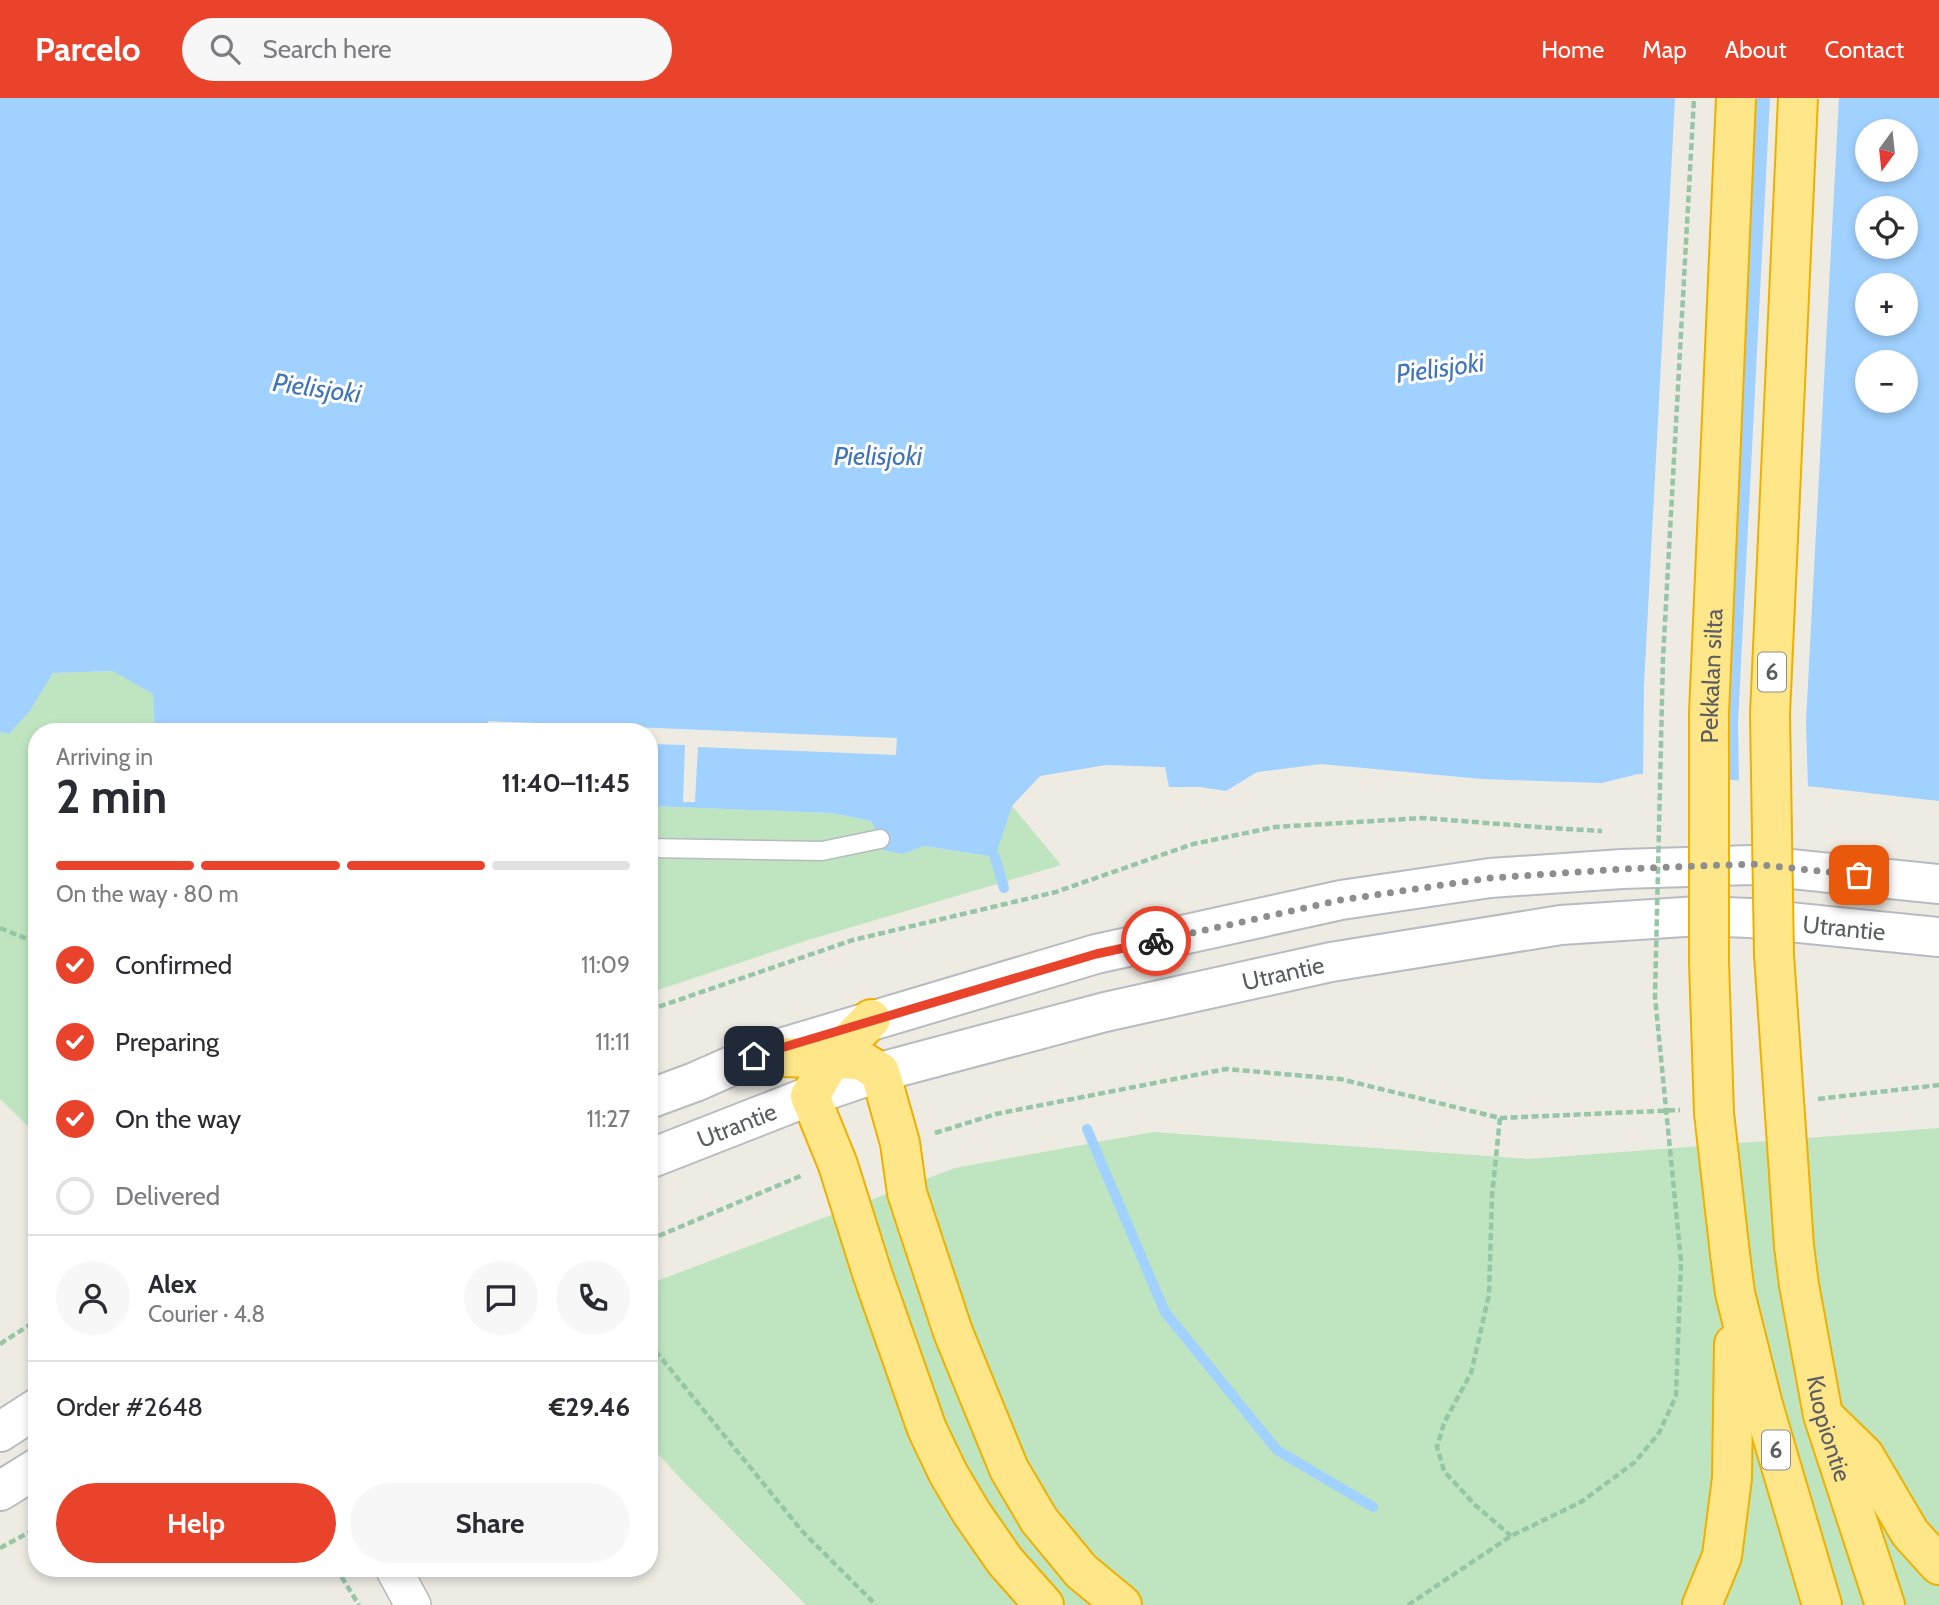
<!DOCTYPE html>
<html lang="en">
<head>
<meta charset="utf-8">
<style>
  :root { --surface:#fff; --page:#f7f7f7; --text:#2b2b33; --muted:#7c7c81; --line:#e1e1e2; --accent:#ea432b }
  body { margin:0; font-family:Cabin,sans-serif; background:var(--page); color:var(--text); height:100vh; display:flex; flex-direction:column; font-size:26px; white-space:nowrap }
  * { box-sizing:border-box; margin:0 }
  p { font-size:23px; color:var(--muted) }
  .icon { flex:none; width:38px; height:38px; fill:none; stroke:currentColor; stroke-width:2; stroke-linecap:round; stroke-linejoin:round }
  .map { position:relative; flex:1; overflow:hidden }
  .details { position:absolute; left:28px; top:625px; width:630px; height:854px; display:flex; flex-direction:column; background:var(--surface); border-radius:28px; box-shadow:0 4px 10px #0003 }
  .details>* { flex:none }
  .needle { width:46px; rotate:195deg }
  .controls { position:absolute; left:1855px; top:21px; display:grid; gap:14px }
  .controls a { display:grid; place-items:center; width:63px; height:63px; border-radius:50%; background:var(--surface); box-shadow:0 4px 10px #0003; font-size:35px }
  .pin { position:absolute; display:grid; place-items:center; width:60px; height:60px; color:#fff; margin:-30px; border-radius:14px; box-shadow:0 4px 10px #0006 }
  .courier { position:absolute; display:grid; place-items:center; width:70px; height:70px; margin:-35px; border:5px solid #ea432b; border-radius:50%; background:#fff; color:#222; box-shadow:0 2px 9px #0007 }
  .overview em { font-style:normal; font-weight:700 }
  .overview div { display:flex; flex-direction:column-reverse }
  .overview { display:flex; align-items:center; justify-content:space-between; height:119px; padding:0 28px }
  h1 { font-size:46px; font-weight:700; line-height:52px }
  .bar { display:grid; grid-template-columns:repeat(4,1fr); gap:10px 7px; align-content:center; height:84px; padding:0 28px }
  .bar i { height:9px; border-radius:5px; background:var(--line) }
  .bar .active { background:var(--accent) }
  .bar p { grid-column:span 4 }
  .line { display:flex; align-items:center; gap:18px; padding:0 28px; border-top:2px solid var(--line) }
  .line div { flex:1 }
  .round { display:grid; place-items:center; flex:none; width:74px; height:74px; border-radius:37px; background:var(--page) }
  ol { padding:0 28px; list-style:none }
  li { display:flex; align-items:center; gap:21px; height:77px }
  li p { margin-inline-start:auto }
  li .icon { padding:7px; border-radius:50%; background:var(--accent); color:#fff; stroke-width:4 }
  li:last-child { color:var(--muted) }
  li i { width:38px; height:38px; border:4px solid var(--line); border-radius:50% }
  .primary-button { display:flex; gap:14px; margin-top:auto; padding:14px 28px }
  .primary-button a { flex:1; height:80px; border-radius:42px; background:var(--accent); color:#fff; font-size:28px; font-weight:700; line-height:80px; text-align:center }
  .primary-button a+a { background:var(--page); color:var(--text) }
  header { display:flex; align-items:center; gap:42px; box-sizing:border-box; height:98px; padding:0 35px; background:var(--accent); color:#fff }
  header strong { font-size:33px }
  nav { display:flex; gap:38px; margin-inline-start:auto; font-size:24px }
  .search { width:490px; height:63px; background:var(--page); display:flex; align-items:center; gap:18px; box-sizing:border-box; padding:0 24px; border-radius:38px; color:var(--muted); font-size:26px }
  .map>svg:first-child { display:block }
</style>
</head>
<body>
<header>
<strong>Parcelo</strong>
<div class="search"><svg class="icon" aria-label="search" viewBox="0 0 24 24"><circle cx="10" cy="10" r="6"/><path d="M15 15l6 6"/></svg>Search here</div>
<nav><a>Home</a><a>Map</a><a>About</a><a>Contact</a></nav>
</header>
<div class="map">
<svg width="1939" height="1507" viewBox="0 0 1939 1507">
  <rect width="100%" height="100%" fill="#edebe2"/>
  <g fill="#bee5c0">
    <path d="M114,573L153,596L154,633L37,634V1037L0,1001V634L9,636L30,613L53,575Z"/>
    <path d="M649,708L832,715L871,723L880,741L903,756L924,748L994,759L1012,708L1061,767L808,842L649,895Z"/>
    <path d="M1939,1030V1507H806L682,1382L649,1346V1186L955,1070L1153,1034L1529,1061Z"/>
  </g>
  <path fill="#a0d1ff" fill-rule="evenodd" d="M0,0H1939V703L1781,685L1638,676L1602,685L1482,681L1321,666L1257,674L1226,693L1200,689H1169L1165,669L1106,667L1040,678L1012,708L995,759L924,748L903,756L883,752L880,741L871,723L832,715L649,708V634L154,633L153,596L113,573L53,575L30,613L9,636L0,634ZM1867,33H1906V72H1867ZM1867,110H1906V149H1867ZM1867,187H1906V226H1867ZM1867,264H1906V303H1867Z"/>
  <g fill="#edebe2">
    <path d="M1675,0H1756L1724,588L1727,685L1643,679L1644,587Z"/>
    <path d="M1770,0H1839L1806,623L1808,691L1739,686L1738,624Z"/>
    <path d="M488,623L897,640L896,657L698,649L695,704H683L685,647L649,646V634L488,633Z"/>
  </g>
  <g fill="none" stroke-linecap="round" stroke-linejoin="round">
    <g stroke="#a0d1ff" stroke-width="10">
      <path d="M995,759L1004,790"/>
      <path d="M1087,1031L1165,1214L1277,1352L1373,1409"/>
    </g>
    <defs>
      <path id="service" d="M649,750L822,753L880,741"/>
      <path id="minor" d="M393,1470L413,1507"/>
      <g id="secondary">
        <path d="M649,1001L695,984L754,958L1096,856L1341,802L1490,780L1622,771L1752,767L1939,786"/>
        <path id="s1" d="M649,1061L810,998L880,974L1105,914L1331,864L1561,827L1699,818L1750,820L1939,839"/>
        <path d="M0,1334L37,1310"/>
        <path d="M0,1393L37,1370"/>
      </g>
      <g id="motorway">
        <path d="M871,921L831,962L810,998L838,1067L872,1175L927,1331L948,1375L971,1414L1005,1463L1044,1507"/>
        <path d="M754,958L860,962L880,974L900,1045L907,1095L953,1234L1009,1371L1039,1422L1081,1473L1122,1507"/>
        <path id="s2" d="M1794,1148L1799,1187L1823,1317L1885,1507"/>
        <path d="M1730,1156L1735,1195L1763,1307L1822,1507"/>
        <path d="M1828,1322L1864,1357L1910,1435L1939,1467"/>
        <path d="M1702,1507L1722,1458L1732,1380L1734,1246"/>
      </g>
    </defs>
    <use href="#service" stroke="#b7babf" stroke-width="21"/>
    <use href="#minor" stroke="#b7babf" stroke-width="38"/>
    <use href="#secondary" stroke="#b8bbc1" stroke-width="42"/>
    <use href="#motorway" stroke="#efb000" stroke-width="42"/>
    <g stroke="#97c6a7" stroke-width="4.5" stroke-dasharray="7 3.5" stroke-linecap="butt">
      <path d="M0,830L37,845"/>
      <path d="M649,912L853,842L1056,794L1193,746L1275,729L1423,720L1551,730L1602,733"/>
      <path d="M1818,1001L1939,987"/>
      <path d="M1500,1020L1492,1098L1489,1197L1471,1275L1444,1325L1437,1349L1444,1373L1475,1407L1511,1438"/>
      <path d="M935,1035L996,1016L1226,971L1340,981L1500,1020L1680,1012"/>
      <path d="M649,1142L803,1077"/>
      <path d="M649,1245L802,1433L876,1507"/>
      <path d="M0,1246L37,1222"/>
      <path d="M0,1450L37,1430"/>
      <path d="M336,1470L359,1507"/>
      <path d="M1408,1507L1511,1438L1581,1404L1635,1364L1659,1335L1676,1298L1681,1163"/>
    </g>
    <use href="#service" stroke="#fff" stroke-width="18"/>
    <use href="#minor" stroke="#fff" stroke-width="35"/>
    <use href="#secondary" stroke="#fff" stroke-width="38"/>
    <use href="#motorway" stroke="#fee689" stroke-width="38"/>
    <defs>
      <g id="motorway-bridge">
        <path d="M1794,1148L1774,857L1770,616L1798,0"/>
        <path id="s3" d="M1730,1156L1714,1015L1709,864V615L1736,0"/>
      </g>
    </defs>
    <use href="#motorway-bridge" stroke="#efb000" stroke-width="42" stroke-linecap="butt"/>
    <path stroke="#97c6a7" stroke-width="4.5" stroke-dasharray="7 3.5" stroke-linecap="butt" d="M1681,1163L1655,899L1663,560L1694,0"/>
    <use href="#motorway-bridge" stroke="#fee689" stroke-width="38"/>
  </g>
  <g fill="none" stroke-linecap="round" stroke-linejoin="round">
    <path stroke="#8d8f8f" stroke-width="7" stroke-dasharray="0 12.6" d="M1156,843L1341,802L1490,780L1622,771L1752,766L1859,777"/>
    <path stroke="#ea432b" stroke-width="9" d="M754,958L1096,856L1156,843"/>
  </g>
  <g text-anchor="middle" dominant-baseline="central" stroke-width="6" stroke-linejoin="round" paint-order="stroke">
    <g fill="#fff" stroke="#8c8e92" stroke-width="2">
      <rect x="1758" y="554.5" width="28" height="39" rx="5"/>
      <rect x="1762" y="1332.5" width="28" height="39" rx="5"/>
    </g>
    <g font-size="23" font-weight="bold" fill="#5a5e63">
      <text x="1772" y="574">6</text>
      <text x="1776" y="1352">6</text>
    </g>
    <g font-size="24" fill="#5a5e63" stroke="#fff">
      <text stroke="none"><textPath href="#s3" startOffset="579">Pekkalan silta</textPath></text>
      <text stroke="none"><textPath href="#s1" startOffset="1228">Utrantie</textPath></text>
      <text stroke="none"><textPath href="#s1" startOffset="662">Utrantie</textPath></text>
      <text stroke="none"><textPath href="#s1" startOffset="94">Utrantie</textPath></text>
      <text stroke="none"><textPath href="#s2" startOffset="186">Kuopiontie</textPath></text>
    </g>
    <g font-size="26" font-style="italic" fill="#4075ba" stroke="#fff">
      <text transform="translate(1440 270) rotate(-8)">Pielisjoki</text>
      <text transform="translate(317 290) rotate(8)">Pielisjoki</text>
      <text x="878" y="358">Pielisjoki</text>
    </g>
  </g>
</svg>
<div class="controls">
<a><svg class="needle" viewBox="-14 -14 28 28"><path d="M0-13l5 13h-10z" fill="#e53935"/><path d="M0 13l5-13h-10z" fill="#7c7c81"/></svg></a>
<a><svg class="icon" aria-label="locate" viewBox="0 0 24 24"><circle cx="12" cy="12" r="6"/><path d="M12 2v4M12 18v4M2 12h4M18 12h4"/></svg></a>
<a>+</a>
<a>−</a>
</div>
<div class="pin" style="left:1859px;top:777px;background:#ea580c"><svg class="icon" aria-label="bag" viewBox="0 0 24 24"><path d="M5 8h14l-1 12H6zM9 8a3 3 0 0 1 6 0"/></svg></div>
<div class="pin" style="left:754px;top:958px;background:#1f2937"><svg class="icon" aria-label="home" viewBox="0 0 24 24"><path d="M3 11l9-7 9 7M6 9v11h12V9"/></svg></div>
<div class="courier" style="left:1156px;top:843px"><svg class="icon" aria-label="bike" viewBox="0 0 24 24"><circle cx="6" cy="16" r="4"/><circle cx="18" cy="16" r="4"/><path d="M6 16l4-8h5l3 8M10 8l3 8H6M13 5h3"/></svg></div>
<section class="details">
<div class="overview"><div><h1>2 min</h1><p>Arriving in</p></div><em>11:40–11:45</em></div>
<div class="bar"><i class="active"></i><i class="active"></i><i class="active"></i><i></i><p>On the way · 80 m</p></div>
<ol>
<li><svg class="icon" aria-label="check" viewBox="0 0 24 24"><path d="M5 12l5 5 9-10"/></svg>Confirmed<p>11:09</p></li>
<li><svg class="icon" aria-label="check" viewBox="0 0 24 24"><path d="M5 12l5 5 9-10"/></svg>Preparing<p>11:11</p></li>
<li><svg class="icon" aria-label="check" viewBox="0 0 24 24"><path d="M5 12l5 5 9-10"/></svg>On the way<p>11:27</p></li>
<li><i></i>Delivered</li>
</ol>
<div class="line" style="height:126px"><a class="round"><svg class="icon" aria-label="person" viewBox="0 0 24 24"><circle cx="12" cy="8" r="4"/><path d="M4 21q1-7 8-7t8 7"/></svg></a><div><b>Alex</b><p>Courier · 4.8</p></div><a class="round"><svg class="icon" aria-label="chat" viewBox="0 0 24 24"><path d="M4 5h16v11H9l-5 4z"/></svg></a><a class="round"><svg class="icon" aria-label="phone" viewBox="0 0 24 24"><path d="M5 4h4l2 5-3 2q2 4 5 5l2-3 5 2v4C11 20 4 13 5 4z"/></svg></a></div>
<div class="line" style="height:91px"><div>Order #2648</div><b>€29.46</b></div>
<div class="primary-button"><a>Help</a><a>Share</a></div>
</section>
</div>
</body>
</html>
